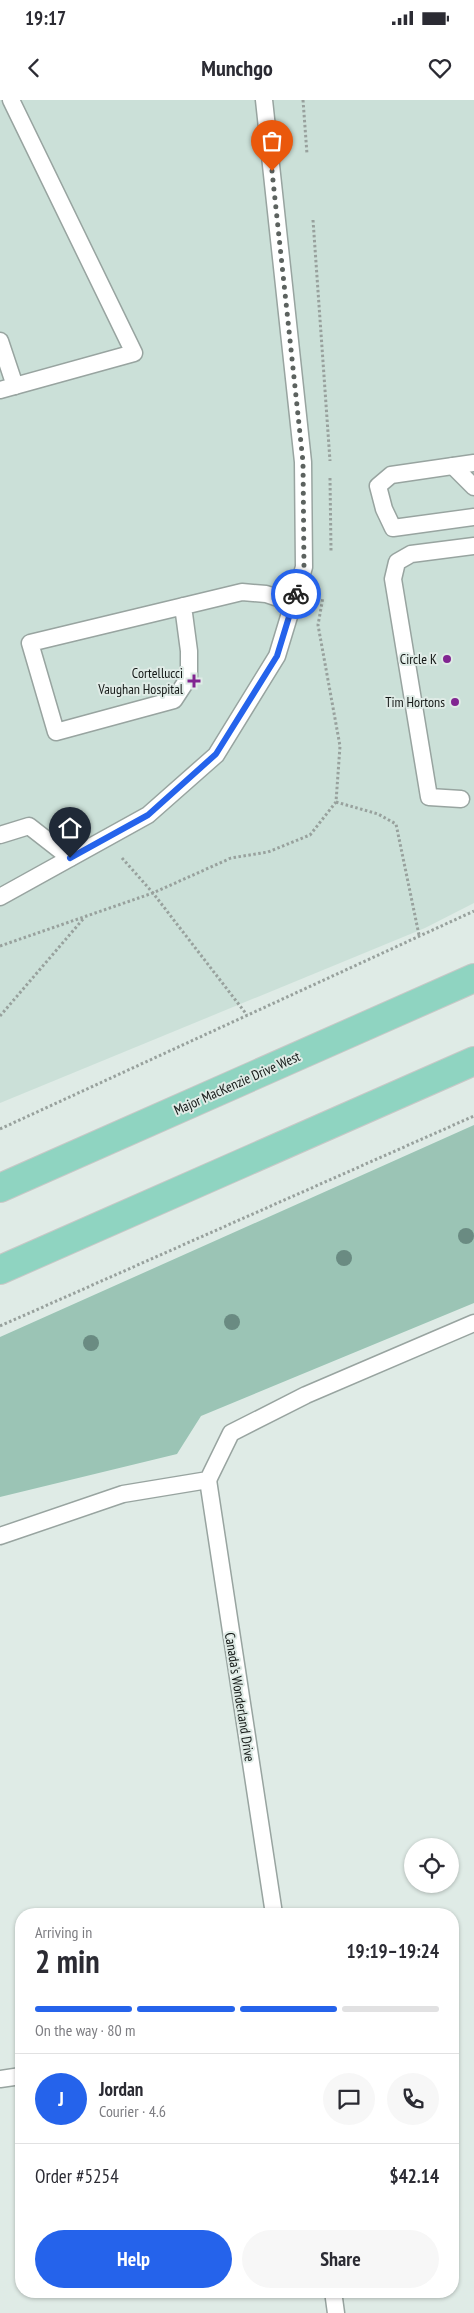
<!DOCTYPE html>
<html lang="en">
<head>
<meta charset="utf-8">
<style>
  :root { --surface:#fff; --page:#f7f7f7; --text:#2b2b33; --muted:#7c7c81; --line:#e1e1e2; --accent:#2563eb }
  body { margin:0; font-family:"PT Sans Narrow",sans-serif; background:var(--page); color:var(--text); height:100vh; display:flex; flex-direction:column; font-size:19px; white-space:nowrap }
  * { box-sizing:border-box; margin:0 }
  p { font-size:16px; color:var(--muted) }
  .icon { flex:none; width:28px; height:28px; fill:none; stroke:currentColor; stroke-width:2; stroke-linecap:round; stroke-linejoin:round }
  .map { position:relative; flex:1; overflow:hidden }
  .drawer { position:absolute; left:15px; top:1808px; width:444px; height:390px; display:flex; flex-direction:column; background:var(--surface); border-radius:20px; box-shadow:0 1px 4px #0004 }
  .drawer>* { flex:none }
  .buttons { position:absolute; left:404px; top:1738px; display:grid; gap:10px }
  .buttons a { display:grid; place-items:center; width:55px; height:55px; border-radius:50%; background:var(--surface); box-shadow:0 1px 4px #0004; font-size:25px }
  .pin { position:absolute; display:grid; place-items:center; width:42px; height:42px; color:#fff; margin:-51px -21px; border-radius:50% 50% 50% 0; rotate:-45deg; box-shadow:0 0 5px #0007 }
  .pin .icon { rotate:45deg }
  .courier { position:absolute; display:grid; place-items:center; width:50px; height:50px; margin:-25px; border:4px solid #2563eb; border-radius:50%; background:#fff; color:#222; box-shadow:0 1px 6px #0007 }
  .headline em { font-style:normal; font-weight:700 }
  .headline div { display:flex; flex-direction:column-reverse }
  .headline { display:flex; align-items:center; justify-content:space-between; height:85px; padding:0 20px }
  h1 { font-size:32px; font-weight:700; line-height:38px }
  .bar { display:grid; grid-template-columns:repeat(4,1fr); gap:8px 5px; align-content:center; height:60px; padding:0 20px }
  .bar i { height:6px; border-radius:4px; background:var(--line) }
  .bar .active { background:var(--accent) }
  .bar p { grid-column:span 4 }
  .line { display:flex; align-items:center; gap:12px; padding:0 20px; border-top:1px solid var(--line) }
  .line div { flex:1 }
  .round { display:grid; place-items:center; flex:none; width:52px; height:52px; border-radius:26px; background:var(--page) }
  .cta { display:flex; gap:10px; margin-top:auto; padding:10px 20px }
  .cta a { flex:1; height:58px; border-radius:30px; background:var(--accent); color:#fff; font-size:20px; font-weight:700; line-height:58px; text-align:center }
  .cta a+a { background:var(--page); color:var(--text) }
  .status { display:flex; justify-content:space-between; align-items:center; height:35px; padding:0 25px; background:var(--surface); direction:ltr }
  .status svg { height:14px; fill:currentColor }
  header { display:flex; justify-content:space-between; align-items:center; height:65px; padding:0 20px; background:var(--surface); font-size:22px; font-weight:700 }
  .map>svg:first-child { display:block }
</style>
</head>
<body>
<div class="status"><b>19:17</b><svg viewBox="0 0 49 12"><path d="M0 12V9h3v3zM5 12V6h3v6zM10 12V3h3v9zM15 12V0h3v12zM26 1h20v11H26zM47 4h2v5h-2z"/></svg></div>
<header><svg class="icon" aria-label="back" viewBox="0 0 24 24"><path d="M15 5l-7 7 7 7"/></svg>Munchgo<svg class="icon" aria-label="heart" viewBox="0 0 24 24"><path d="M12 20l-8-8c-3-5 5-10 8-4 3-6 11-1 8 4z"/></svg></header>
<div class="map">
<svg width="474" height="2213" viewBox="0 0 474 2213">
  <rect width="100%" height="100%" fill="#dfebe6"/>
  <path fill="#cbe0d8" d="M0,0H474V803L425,828L0,1003Z"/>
  <path fill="#9bc4b5" d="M474,1025V1203L201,1316L177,1354L0,1397V1237Z"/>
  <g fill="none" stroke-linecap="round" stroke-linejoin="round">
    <defs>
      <g id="service">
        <path d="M0,241L15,286"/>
        <path d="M0,290L134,253L11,0"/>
        <path d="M474,363L391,375L378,386L384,409L393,428L474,417"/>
        <path d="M453,366L474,387"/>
        <path d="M183,506L189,551V577L174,600L56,632L30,543L242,492L266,494L293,503"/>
        <path d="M461,699L429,697L393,479L397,462L411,454L474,446"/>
        <path d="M0,735L29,726L70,758"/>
        <path d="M0,797L148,715L216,655L277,556L304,467L303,362L264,0"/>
        <path d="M208,1380L274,1814"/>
        <path d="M0,1436L123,1394L208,1380L231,1333L306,1295L474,1223"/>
        <path d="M0,1979L21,1976"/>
        <path d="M333,2191L336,2213"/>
      </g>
      <g id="primary">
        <path d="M0,1088L474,878"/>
        <path d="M0,1170L474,961"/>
      </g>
    </defs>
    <use href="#service" stroke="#98a4a0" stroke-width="19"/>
    <use href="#primary" stroke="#c7c8c7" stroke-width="30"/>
    <g stroke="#98a19d" stroke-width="3" stroke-dasharray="2.5 2.5" stroke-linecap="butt">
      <path d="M303,0L307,54"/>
      <path d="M313,120L330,361"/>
      <path d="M330,378L331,451"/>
      <path d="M336,702L378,714L396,724L419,835"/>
      <path d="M122,758L153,793L247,915"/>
      <path d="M0,846L153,793L231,758L268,752L310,735L336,702L340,646L318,525L323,497"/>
      <path d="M0,916L84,818"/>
      <path d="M0,1029L474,811"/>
      <path d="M0,1226L474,1016"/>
    </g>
    <use href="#service" stroke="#fff" stroke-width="16"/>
    <use href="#primary" stroke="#8fd4c1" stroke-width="28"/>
  </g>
  <g fill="#6a8b82">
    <circle cx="466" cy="1136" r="8"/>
    <circle cx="344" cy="1158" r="8"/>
    <circle cx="232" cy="1222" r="8"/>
    <circle cx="91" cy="1243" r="8"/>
  </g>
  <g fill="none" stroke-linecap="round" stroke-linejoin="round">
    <path stroke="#5c625f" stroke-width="5" stroke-dasharray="0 9" d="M272,71L303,362L304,467L296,494"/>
    <path stroke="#2563eb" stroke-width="6" d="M70,758L148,715L216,654L277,556L296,494"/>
  </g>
  <g fill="#812591" stroke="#dfebe6" stroke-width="2">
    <circle cx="447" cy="559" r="5"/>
    <path d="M191.5 573.5h5v5h5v5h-5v5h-5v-5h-5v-5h5z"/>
    <circle cx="455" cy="602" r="5"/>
  </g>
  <g text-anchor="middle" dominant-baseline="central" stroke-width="4" stroke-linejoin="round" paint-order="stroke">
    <g font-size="14" fill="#151917" stroke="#dfebe6" text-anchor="end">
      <text x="437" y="559">Circle K</text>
      <text x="183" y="573">Cortellucci<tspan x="183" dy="16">Vaughan Hospital</tspan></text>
      <text x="445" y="602">Tim Hortons</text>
    </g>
    <g font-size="14" fill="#151917" stroke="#dfebe6">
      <text transform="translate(237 983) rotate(-24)">Major MacKenzie Drive West</text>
      <text transform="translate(240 1597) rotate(81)">Canada's Wonderland Drive</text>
    </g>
  </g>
</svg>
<div class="buttons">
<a><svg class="icon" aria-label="locate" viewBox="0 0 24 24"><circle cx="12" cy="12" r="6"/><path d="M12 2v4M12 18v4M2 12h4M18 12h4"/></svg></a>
</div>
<div class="pin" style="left:272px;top:71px;background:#ea580c"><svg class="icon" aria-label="bag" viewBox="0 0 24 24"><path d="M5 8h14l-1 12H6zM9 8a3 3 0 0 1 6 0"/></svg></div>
<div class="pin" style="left:70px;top:758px;background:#1f2937"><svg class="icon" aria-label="home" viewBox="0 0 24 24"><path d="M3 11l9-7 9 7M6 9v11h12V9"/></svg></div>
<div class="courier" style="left:296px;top:494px"><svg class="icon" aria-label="bike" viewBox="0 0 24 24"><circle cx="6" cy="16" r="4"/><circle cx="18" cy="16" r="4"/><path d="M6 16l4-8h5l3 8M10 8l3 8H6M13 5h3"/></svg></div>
<section class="drawer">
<div class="headline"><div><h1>2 min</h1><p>Arriving in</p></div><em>19:19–19:24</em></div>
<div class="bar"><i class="active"></i><i class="active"></i><i class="active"></i><i></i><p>On the way · 80 m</p></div>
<div class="line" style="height:90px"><b class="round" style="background:var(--accent);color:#fff">J</b><div><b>Jordan</b><p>Courier · 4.6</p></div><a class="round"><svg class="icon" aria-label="chat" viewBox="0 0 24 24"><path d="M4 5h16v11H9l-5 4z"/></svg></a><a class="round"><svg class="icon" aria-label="phone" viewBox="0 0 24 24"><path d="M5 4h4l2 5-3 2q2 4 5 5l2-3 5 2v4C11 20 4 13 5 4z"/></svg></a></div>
<div class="line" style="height:65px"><div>Order #5254</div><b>$42.14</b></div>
<div class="cta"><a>Help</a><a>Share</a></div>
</section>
</div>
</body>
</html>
